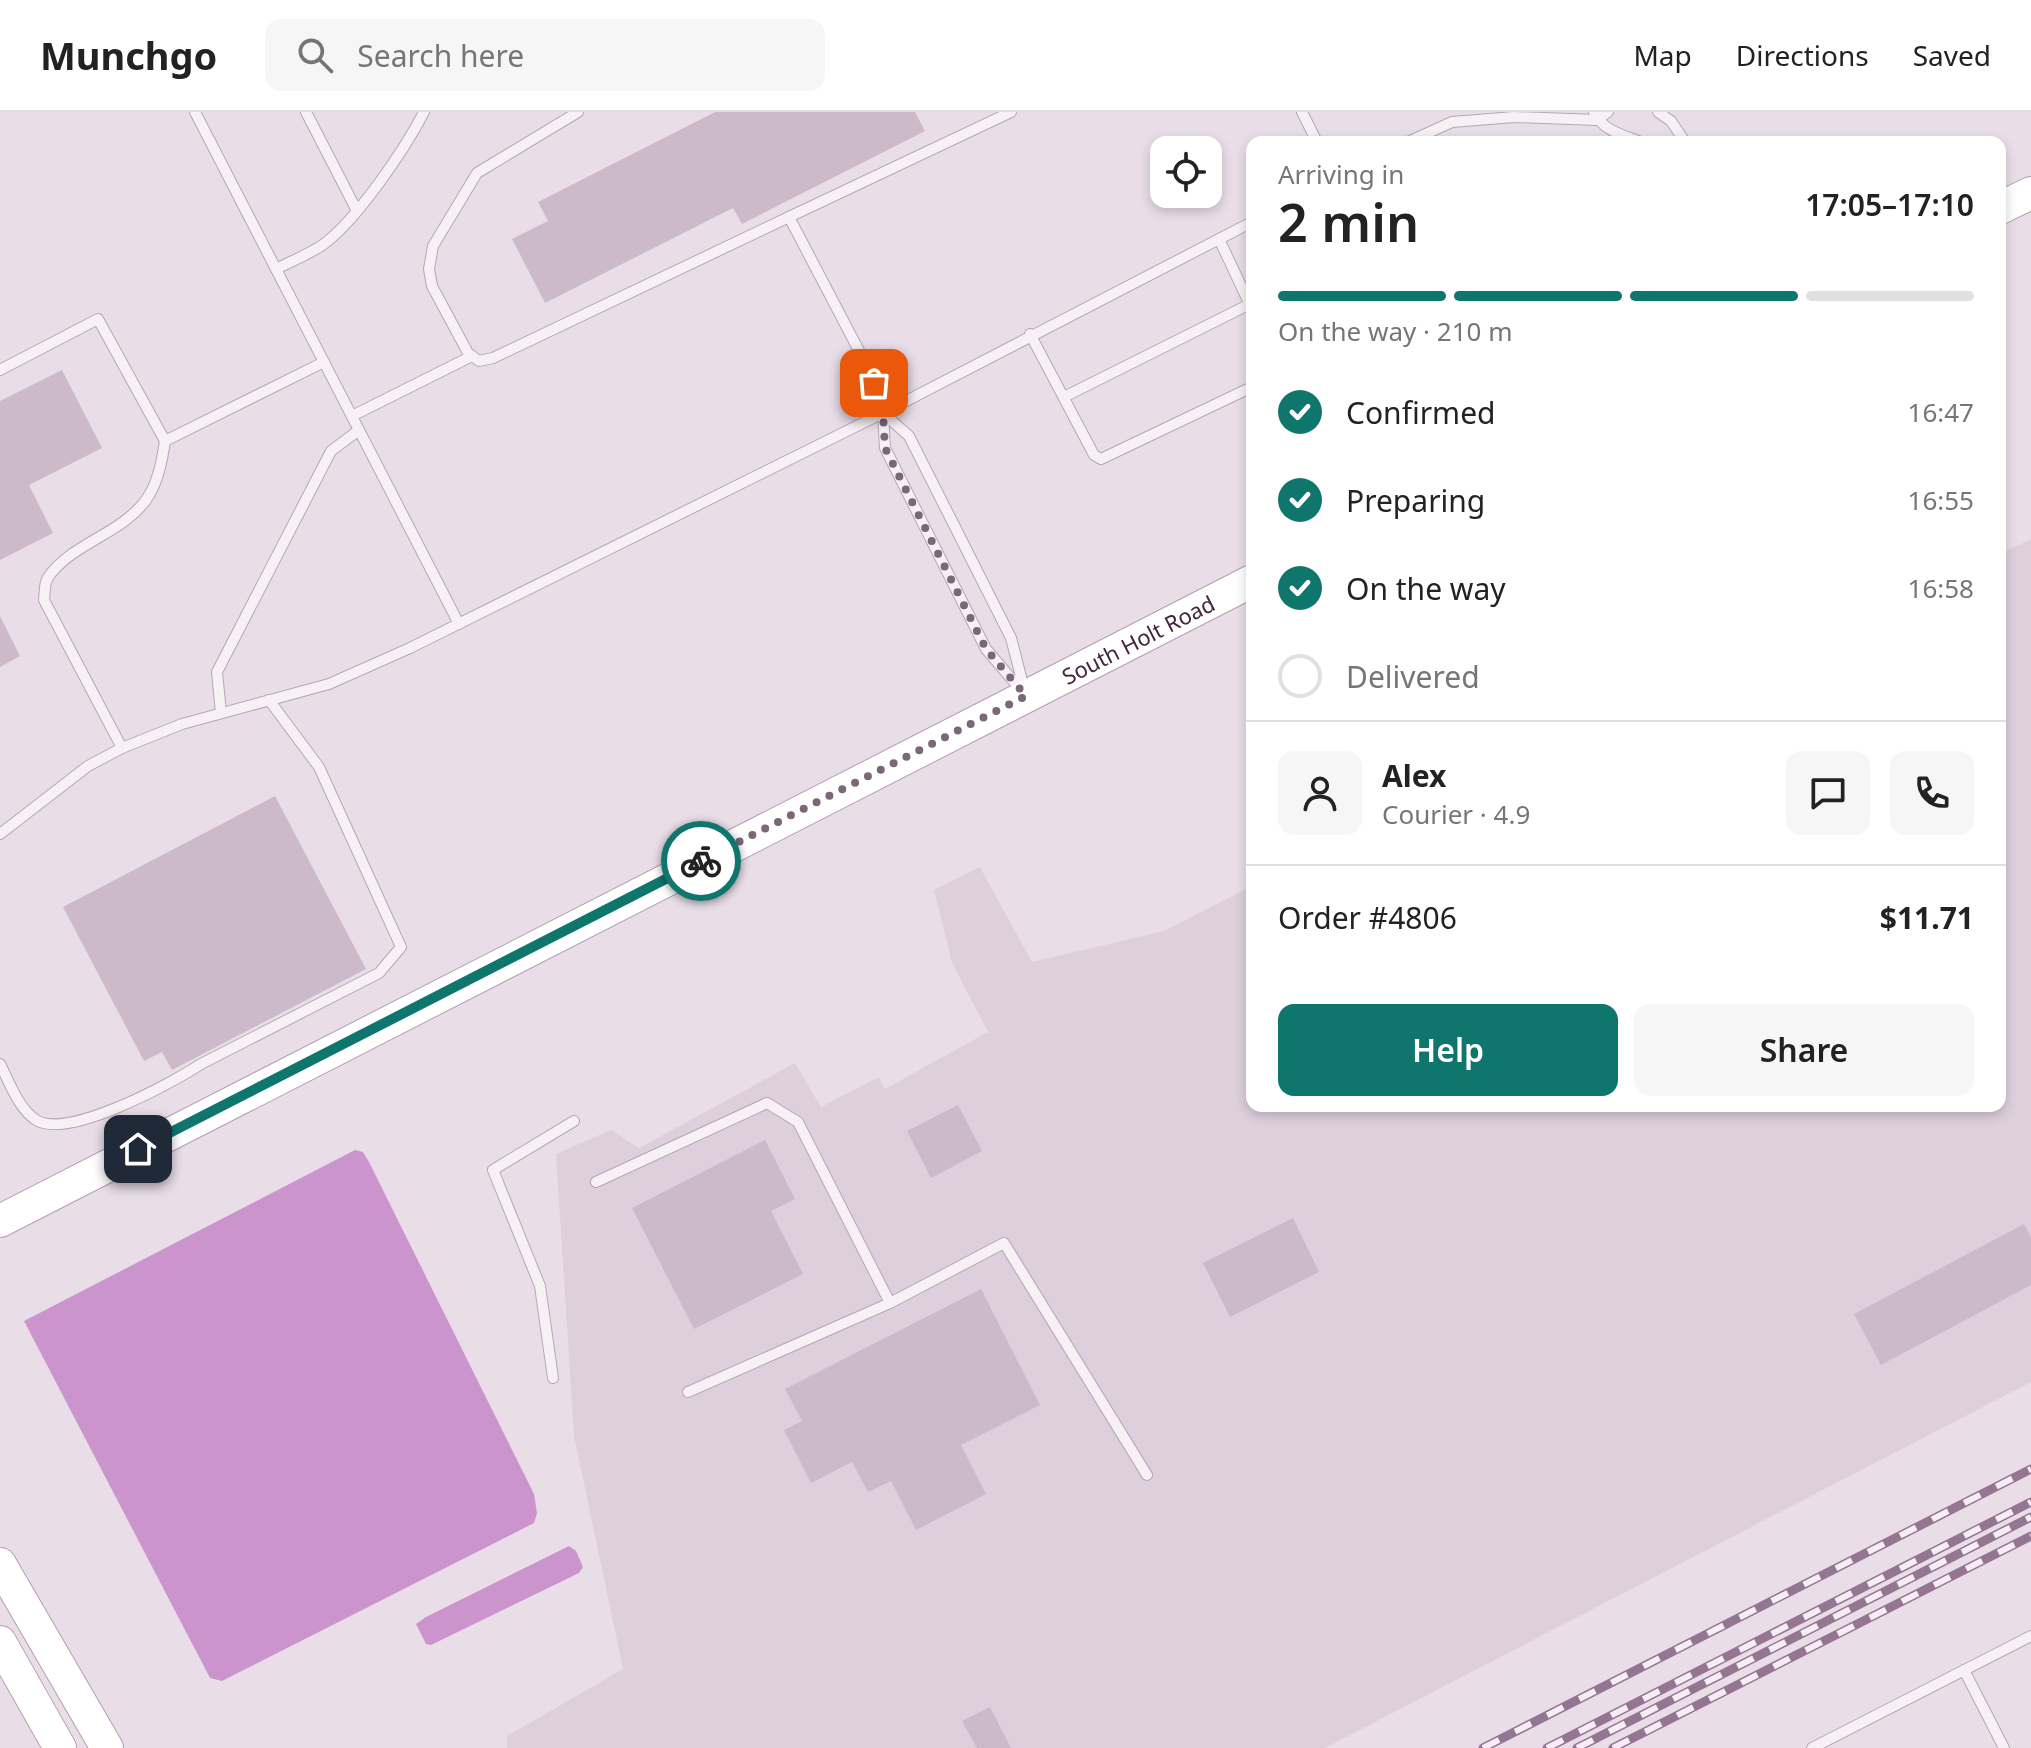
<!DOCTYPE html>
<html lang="en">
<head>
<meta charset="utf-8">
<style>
  :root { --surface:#fff; --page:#f6f6f6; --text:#222; --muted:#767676; --line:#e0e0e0; --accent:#0f766e }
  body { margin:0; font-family:"Noto Sans",sans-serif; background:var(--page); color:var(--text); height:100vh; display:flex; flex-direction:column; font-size:30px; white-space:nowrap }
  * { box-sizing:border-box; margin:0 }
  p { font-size:26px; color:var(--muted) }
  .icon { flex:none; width:44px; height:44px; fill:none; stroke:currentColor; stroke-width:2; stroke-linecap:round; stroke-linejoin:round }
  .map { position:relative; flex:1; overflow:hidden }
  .drawer { position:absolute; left:1246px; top:24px; width:760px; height:976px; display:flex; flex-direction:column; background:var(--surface); border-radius:16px; box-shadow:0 4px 12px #0003 }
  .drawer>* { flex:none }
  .tools { position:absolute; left:1150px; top:24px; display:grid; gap:16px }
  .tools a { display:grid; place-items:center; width:72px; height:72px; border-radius:16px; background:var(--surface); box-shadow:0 4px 12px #0003; font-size:40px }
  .pin { position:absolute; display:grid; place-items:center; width:68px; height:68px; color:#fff; margin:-34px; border-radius:16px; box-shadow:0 4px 12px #0006 }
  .courier { position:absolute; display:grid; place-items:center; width:80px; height:80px; margin:-40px; border:6px solid #0f766e; border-radius:50%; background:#fff; color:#222; box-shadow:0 2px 10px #0007 }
  .headline em { font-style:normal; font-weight:600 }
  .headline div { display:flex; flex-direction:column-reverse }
  .headline { display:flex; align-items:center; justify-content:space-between; height:136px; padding:0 32px }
  h1 { font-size:52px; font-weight:600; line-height:60px }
  .bar { display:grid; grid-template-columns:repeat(4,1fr); gap:12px 8px; align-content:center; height:96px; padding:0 32px }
  .bar i { height:10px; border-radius:6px; background:var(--line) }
  .bar .selected { background:var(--accent) }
  .bar p { grid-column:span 4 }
  .line { display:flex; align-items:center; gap:20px; padding:0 32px; border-top:2px solid var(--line) }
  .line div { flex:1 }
  .round { display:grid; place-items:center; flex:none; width:84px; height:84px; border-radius:16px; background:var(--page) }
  ol { padding:0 32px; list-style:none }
  li { display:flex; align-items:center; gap:24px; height:88px }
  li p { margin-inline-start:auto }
  li .icon { padding:8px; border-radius:50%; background:var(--accent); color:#fff; stroke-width:4 }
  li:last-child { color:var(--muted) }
  li i { width:44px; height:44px; border:4px solid var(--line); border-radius:50% }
  .action { display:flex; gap:16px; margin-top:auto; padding:16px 32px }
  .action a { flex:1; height:92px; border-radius:16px; background:var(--accent); color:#fff; font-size:32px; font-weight:600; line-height:92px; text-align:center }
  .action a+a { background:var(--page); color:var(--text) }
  header { display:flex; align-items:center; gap:48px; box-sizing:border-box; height:112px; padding:0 40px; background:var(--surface); border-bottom:2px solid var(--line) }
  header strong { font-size:38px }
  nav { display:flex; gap:44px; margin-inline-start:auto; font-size:28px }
  .search { width:560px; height:72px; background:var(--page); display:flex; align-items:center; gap:20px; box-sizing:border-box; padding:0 28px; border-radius:16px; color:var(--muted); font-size:30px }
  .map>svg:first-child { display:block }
</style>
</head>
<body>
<header>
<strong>Munchgo</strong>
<div class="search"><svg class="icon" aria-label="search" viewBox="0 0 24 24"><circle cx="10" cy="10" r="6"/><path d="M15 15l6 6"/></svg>Search here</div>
<nav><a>Map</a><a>Directions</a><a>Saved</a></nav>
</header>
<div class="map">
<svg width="2031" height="1636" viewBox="0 0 2031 1636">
  <rect width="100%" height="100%" fill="#e9dee8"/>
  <path fill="#decfdd" d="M2031,427V1270L1325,1636H507V1624L623,1557L574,1324L556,1042L611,1018L639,1036L795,951L821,995L879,965L885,977L988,920L952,851L934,778L980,755L1032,850L1164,819L1252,774V994H2000V442Z"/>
  <g fill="#cb94cd">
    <path d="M355,1038L363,1040L369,1050L534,1382L537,1401L534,1411L222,1569L210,1566L24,1209Z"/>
    <path d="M569,1434L576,1439L583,1455L579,1461L431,1533L426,1532L416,1512L426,1505Z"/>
  </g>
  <g fill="#ccbacb">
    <path d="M715,0H915L925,19L742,112L733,96L545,191L512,127L548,109L538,90Z"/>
    <path d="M62,258L102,336L29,373L53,421L0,448V289Z"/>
    <path d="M0,504L20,544L0,555Z"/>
    <path d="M275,684L366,857L172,958L162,940L144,949L63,795Z"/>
    <path d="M958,993L982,1039L931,1066L907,1019Z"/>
    <path d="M765,1028L795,1087L771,1099L803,1162L694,1217L632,1096Z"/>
    <path d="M1293,1106L1319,1160L1230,1205L1203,1151Z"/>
    <path d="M2024,1112L2031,1125V1173L1881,1253L1854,1202Z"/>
    <path d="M981,1177L1040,1293L961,1333L986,1382L916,1418L891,1369L868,1380L852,1350L811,1371L784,1318L802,1309L785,1277Z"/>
    <path d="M990,1595L1011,1636H977L962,1609Z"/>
  </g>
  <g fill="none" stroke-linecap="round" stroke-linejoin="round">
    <defs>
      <g id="service">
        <path d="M195,0L459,512"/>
        <path d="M306,0L356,97"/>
        <path d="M578,0L477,61L433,134L429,157L432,174L468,241L479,249L493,246L789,105L890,298"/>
        <path d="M1302,0L1317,30"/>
        <path d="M1594,0C1603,19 1623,23 1641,30"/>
        <path d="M1658,0L1671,9L1685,30"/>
        <path d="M1408,30L1452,10L1514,5L1597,8L1608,0"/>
        <path d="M789,105L1011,0"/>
        <path d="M1219,127L1251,195"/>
        <path d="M276,157C290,150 307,143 321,134C355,111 405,37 424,0"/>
        <path d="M1030,222L1094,343L1101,347L1252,275"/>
        <path d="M0,258L98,207L165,329L324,250"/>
        <path d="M1064,285L1250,192"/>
        <path d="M883,301L909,324L1011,526L1026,584L986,537L885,336Z"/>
        <path d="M352,304L472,244"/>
        <path d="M221,601L217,560L331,339L359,318"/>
        <path d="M122,636L44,488C45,480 44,470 49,464C73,431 121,422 146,388C158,371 162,349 165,329"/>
        <path d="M0,722L88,654L122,636L182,612L329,572L410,536L883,301L1252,110"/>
        <path d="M0,952C10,971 18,996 36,1008C68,1028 172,971 201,952L379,861L401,835L319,655L269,588"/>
        <path d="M596,1070L767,991L798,1010L890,1191L1004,1131L1147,1363"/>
        <path d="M553,1266L540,1174L493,1058L574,1009"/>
        <path d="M688,1280L890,1191"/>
        <path d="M1964,1558L2004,1636"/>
        <path d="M1812,1636L2031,1524"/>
      </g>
      <g id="primary">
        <path d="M2000,96L2031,81"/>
        <path id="s1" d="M0,1109L1252,469"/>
        <path d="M0,1452L107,1636"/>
        <path d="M0,1530L60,1636"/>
      </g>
    </defs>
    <use href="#service" stroke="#b7a6b5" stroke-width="12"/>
    <use href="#primary" stroke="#b69cb5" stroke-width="34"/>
    <use href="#service" stroke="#f7f1f6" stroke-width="10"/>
    <use href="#primary" stroke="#fff" stroke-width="32"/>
    <defs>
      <g id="rail">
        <path d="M1483,1636L2031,1357"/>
        <path d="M1547,1636L2031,1390"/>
        <path d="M1577,1636L2031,1405"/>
        <path d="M1613,1636L2031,1424"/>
      </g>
    </defs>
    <use href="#rail" stroke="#947592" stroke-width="9"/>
    <use href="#rail" stroke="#f6edf6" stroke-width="6" stroke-dasharray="18" stroke-linecap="butt"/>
  </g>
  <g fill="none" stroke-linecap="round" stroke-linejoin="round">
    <path stroke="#7c667a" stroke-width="8" stroke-dasharray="0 14.4" d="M701,749L1026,584L986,537L885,336L883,301L890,298L874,271"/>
    <path stroke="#0f766e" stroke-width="10" d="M138,1037L701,749"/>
  </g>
  <g text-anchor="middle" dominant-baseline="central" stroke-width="6" stroke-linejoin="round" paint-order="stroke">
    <g font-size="22" fill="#42253f" stroke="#f6edf6">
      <text stroke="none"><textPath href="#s1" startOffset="1278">South Holt Road</textPath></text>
    </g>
  </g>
</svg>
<div class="tools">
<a><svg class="icon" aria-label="locate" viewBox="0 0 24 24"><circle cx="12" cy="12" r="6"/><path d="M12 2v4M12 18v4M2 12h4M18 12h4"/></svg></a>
</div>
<div class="pin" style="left:874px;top:271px;background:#ea580c"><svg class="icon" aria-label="bag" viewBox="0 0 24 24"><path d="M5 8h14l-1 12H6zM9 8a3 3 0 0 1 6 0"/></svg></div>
<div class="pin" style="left:138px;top:1037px;background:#1f2937"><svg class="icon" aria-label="home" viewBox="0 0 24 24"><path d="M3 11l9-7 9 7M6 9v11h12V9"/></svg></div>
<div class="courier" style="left:701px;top:749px"><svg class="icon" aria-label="bike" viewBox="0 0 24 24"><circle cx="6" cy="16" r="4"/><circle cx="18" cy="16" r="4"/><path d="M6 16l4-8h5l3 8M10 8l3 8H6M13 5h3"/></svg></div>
<section class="drawer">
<div class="headline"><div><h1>2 min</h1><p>Arriving in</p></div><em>17:05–17:10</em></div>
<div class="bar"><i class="selected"></i><i class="selected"></i><i class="selected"></i><i></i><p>On the way · 210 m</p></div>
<ol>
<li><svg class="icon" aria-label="check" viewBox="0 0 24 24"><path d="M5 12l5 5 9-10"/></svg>Confirmed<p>16:47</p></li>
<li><svg class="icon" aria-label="check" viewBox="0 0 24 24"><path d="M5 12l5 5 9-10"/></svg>Preparing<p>16:55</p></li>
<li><svg class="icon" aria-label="check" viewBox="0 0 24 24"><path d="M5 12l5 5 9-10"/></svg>On the way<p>16:58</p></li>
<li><i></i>Delivered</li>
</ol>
<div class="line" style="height:144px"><a class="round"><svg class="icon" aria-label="person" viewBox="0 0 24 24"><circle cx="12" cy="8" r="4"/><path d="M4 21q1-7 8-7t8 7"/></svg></a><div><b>Alex</b><p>Courier · 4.9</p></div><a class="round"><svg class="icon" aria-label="chat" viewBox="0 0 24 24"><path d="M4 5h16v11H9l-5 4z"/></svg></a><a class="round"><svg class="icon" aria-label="phone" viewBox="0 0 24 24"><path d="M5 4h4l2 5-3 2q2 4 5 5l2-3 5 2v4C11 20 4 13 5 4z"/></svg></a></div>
<div class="line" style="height:104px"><div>Order #4806</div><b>$11.71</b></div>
<div class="action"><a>Help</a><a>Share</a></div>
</section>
</div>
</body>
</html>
